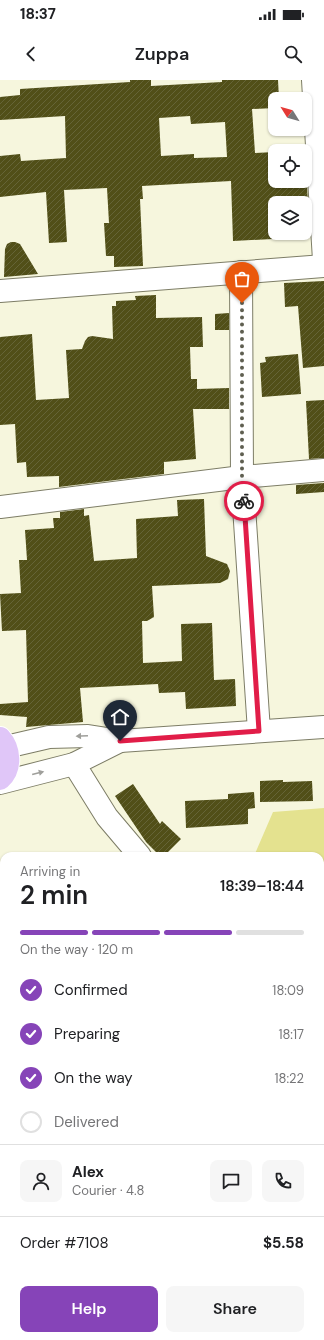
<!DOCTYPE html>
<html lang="en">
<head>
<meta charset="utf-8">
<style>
  :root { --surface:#fff; --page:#f6f6f6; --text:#202124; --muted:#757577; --line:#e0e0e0; --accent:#8644b8 }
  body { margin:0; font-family:"DM Sans",sans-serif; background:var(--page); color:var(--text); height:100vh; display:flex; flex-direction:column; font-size:15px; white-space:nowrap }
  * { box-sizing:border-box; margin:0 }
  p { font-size:13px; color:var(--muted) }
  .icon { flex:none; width:22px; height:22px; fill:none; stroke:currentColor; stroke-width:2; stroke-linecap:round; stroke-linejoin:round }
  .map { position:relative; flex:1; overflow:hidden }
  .sheet { position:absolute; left:0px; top:772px; width:324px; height:488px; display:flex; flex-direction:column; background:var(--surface); border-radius:12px 12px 0 0; box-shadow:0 1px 3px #0004 }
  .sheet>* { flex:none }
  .needle { width:26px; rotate:307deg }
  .controls { position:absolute; left:268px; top:12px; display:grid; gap:8px }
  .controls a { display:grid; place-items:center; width:44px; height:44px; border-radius:8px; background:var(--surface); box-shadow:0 1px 3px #0004; font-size:20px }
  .pin { position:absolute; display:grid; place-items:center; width:34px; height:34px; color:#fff; margin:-41px -17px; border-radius:50% 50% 50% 0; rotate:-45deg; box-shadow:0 0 4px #0007 }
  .pin .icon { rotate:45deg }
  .courier { position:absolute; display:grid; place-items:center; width:40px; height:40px; margin:-20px; border:3px solid #e11d48; border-radius:50%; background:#fff; color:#222; box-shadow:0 1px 5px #0007 }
  .overview em { font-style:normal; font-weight:600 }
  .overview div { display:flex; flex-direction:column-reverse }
  .overview { display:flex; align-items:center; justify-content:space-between; height:68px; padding:0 20px }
  h1 { font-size:26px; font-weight:600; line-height:30px }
  .bar { display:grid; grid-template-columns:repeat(4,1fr); gap:6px 4px; align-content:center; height:48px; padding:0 20px }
  .bar i { height:5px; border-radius:3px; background:var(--line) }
  .bar .current { background:var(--accent) }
  .bar p { grid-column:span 4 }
  .line { display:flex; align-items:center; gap:10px; padding:0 20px; border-top:1px solid var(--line) }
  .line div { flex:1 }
  .round { display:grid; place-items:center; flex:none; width:42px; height:42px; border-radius:8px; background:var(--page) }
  ol { padding:0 20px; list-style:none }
  li { display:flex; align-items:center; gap:12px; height:44px }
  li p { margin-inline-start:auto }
  li .icon { padding:4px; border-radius:50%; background:var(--accent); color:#fff; stroke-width:4 }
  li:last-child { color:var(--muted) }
  li i { width:22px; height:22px; border:2px solid var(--line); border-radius:50% }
  .primary-button { display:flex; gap:8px; margin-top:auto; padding:8px 20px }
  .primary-button a { flex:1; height:46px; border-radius:8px; background:var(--accent); color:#fff; font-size:16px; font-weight:600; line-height:46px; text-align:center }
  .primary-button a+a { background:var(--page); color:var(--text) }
  .status { display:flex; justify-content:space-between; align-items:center; height:28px; padding:0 20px; background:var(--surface); direction:ltr }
  .status svg { height:11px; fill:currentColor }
  header { display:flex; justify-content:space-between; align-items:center; height:52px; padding:0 20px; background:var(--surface); font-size:18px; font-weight:600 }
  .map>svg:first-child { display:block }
</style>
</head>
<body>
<div class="status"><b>18:37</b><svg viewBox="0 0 49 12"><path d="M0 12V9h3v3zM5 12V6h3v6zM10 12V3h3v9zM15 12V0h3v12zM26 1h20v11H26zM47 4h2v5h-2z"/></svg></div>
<header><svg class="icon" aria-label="back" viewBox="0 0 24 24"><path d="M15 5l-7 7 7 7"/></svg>Zuppa<svg class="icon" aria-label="search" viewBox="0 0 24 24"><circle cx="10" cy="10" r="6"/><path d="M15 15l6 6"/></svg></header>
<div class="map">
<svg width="324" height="1260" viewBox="0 0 324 1260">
  <defs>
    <pattern id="building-hatch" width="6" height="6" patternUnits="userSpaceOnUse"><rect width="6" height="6" fill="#514f18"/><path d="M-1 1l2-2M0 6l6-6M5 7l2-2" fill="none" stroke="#656437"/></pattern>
  </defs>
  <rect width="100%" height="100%" fill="#f6f6dd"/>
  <path fill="#e4e28f" d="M324,728V894L320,890V776H254L273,732Z"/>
  <g fill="url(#building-hatch)" fill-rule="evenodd">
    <path d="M130,0H151V6L222,2V0H278L279,19H275V28L252,29L255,73L275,72V108L307,106L308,123H275V153H292V158L233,161L231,101L142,106L143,119H140L143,186L114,187V176H106L104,143H109L107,108L64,110L67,162L49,163L46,112L0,117V76L20,74L21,81L66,78L65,36L0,40V17L20,15V9L130,2ZM190,36L191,44L225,42L227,77L194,78V74L161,76L159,38Z"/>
    <path d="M11,162H15L20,164L38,194L4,197L5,169L7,164Z"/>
    <path d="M324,201V286L303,288L298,226L285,227L284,203Z"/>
    <path d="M156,215V238L202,237L203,267H190L191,299H197V309L229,308V329H193L196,379L164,382V394L59,407V396L27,397L26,382L17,383L15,344L0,345V257L32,254L36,320L69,318L66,270L82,269L85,261L88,257L92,256L113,259L112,226H116V221L136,220L135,216Z"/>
    <path d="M229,233V250H215V234Z"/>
    <path d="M298,274L301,314L262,317L260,283L266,282L265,277Z"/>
    <path d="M324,320V378L309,379L306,321Z"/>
    <path d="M324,403V412L296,414V405Z"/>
    <path d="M204,419L206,476L227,484L230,491L228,499L220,503L152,506L154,537L147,541H142L143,583L182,581L181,544L212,543L214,600L235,599L236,626L186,629L185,612L159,613L158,604L80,608L83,642L26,647L27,637L0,635V624L28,622L26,550L2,551L0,514L21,513L19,480H27L25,450L54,448L53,438H60V432L84,429V436L89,435L94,481L137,478L136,439L178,436L177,420Z"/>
    <path d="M283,700V702L312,701L313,721L260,722V701Z"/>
    <path d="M133,704L160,744L162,741L181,759L164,776H160L146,762L115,716Z"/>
    <path d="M254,712L255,728L248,729V744L186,748L185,721L228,719V714Z"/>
  </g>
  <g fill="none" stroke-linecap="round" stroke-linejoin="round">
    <defs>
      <g id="minor">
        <path d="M313,0L324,180"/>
        <path d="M241,192L242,397L259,651"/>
        <path d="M0,211L324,186"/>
        <path d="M0,427L242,397L324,390"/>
        <path d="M74,684L107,737L140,776"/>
        <path d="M320,974L324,978"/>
        <path d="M0,1099L4,1103"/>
        <path d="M320,1162L324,1159"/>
        <path d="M144,1256L148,1260"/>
        <path d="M213,1260L217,1256"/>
      </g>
      <g id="tertiary">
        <path d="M6,667L49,657L88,656L120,661L324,647"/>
        <path d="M0,703L74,684L120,661"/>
      </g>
      <path id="primary" d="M0,658C10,669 12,688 0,699"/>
    </defs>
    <use href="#minor" stroke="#7d7d66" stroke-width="24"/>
    <use href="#tertiary" stroke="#7d7d66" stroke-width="24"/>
    <use href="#primary" stroke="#fff" stroke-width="24"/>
    <use href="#minor" stroke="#fff" stroke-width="22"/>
    <use href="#tertiary" stroke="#fff" stroke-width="22"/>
    <use href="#primary" stroke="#e0c6f8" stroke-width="22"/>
  </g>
  <defs><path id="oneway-solid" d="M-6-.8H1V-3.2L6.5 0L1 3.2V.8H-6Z"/></defs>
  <g fill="#9f9f9b">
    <use href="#oneway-solid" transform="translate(82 656) rotate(178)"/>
    <use href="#oneway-solid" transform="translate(38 693) rotate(-14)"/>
  </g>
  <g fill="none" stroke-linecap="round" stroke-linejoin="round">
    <path stroke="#5f5f51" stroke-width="4" stroke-dasharray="0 7.2" d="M242,223V397L244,421"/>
    <path stroke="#e11d48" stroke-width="5" d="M120,661L259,651L244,421"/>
  </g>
</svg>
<div class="controls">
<a><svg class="needle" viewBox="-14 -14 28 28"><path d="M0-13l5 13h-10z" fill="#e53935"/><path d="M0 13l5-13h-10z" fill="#757577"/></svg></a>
<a><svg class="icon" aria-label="locate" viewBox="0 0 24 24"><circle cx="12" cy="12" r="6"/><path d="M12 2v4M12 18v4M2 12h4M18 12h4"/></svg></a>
<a><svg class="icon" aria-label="layers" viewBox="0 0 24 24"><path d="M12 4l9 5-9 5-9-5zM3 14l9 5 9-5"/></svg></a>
</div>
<div class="pin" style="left:242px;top:223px;background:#ea580c"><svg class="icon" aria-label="bag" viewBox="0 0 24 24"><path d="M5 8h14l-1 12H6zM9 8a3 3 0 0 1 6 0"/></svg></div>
<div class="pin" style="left:120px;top:661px;background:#1f2937"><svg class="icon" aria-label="home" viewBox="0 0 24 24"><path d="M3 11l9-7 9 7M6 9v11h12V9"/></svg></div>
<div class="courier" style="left:244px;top:421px"><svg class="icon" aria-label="bike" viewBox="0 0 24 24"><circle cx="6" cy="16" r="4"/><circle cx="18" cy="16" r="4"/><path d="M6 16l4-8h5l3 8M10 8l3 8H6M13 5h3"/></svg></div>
<section class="sheet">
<div class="overview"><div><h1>2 min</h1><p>Arriving in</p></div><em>18:39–18:44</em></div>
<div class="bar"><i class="current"></i><i class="current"></i><i class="current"></i><i></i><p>On the way · 120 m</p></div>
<ol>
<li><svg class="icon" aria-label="check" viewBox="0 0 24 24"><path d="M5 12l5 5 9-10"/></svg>Confirmed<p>18:09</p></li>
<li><svg class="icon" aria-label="check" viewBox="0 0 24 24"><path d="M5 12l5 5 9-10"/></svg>Preparing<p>18:17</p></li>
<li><svg class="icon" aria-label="check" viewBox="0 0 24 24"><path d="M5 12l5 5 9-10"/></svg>On the way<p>18:22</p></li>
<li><i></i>Delivered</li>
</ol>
<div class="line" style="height:72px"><a class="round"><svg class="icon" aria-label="person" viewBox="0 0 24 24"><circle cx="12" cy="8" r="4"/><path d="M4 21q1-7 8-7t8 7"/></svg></a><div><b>Alex</b><p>Courier · 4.8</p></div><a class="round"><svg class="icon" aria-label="chat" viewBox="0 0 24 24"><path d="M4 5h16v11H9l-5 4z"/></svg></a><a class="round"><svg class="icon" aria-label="phone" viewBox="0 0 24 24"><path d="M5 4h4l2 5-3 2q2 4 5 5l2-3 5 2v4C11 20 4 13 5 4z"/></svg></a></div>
<div class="line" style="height:52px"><div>Order #7108</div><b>$5.58</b></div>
<div class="primary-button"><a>Help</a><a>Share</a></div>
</section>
</div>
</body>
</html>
